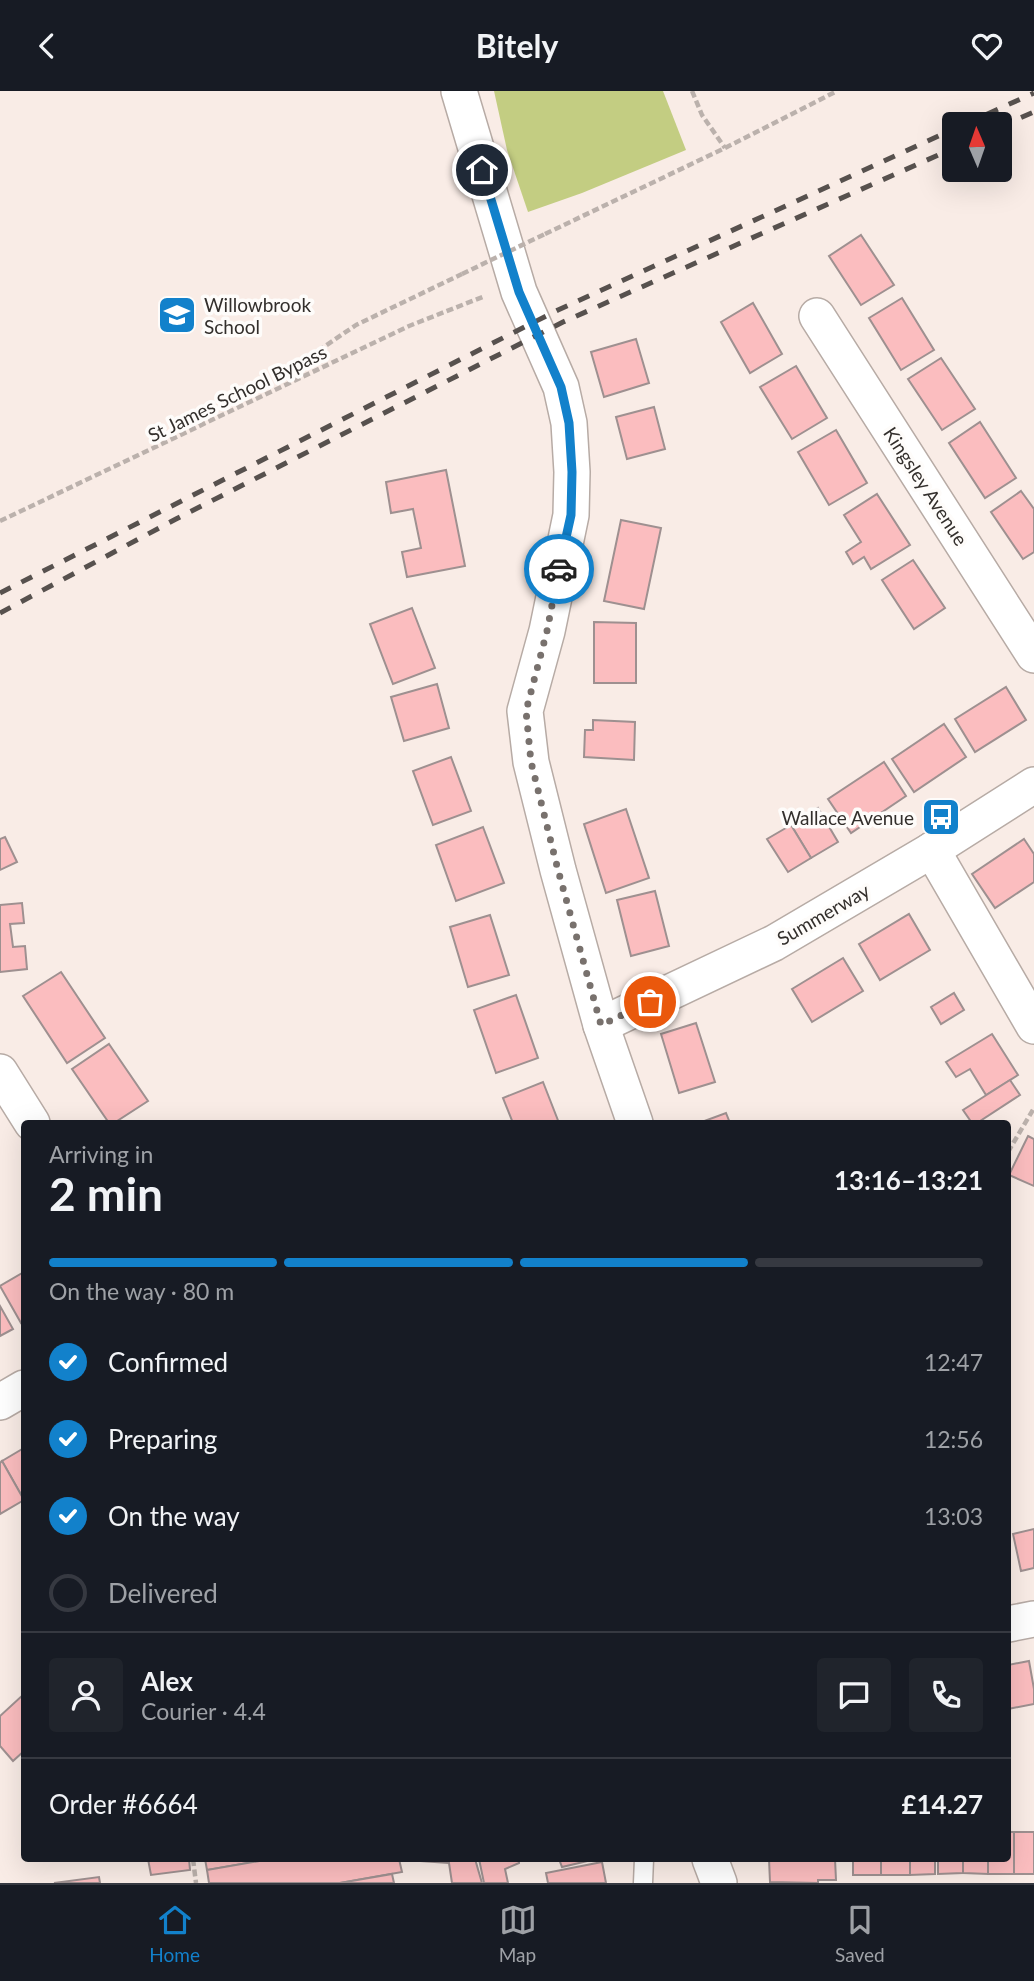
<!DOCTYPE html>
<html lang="en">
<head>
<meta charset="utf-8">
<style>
  :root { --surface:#171b24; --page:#20242c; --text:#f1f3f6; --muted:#9ea1a6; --line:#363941; --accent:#1281cb }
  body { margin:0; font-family:Lato,sans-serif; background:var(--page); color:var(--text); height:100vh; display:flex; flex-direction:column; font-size:26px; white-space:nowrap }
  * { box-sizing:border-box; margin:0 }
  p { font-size:23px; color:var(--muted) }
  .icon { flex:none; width:38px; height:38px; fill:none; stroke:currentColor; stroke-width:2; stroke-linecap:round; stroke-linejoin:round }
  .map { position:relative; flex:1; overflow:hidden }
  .sheet { position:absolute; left:21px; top:1029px; width:990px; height:742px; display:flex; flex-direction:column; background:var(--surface); border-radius:7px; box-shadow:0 7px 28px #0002 }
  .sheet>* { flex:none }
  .needle { width:46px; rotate:358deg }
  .tools { position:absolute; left:942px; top:21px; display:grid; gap:14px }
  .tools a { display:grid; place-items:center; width:70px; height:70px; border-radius:7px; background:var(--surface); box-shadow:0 7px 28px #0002; font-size:35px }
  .pin { position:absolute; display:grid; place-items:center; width:60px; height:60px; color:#fff; margin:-30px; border:4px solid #fff; border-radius:50%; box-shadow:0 2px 7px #0007 }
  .courier { position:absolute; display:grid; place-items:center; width:70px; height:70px; margin:-35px; border:5px solid #1281cb; border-radius:50%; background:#fff; color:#222; box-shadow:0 2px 9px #0007 }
  .summary em { font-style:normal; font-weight:700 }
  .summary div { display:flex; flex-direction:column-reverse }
  .summary { display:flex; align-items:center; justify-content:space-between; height:119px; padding:0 28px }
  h1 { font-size:46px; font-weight:700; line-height:52px }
  .bar { display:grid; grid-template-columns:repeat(4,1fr); gap:10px 7px; align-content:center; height:84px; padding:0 28px }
  .bar i { height:9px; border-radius:5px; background:var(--line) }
  .bar .current { background:var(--accent) }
  .bar p { grid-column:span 4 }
  .line { display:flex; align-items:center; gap:18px; padding:0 28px; border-top:2px solid var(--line) }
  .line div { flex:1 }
  .round { display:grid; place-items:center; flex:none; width:74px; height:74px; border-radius:7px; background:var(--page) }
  ol { padding:0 28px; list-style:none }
  li { display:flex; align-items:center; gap:21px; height:77px }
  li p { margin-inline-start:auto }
  li .icon { padding:7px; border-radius:50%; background:var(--accent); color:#fff; stroke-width:4 }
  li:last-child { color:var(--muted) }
  li i { width:38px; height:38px; border:4px solid var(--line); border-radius:50% }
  header { display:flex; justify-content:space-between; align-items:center; height:91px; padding:0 28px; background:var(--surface); font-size:32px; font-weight:700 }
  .tabs { display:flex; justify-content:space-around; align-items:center; height:98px; border-top:2px solid var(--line); background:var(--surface); font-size:19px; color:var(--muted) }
  .tabs a { display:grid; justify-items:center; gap:4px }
  .tabs .current { color:var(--accent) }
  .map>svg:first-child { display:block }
</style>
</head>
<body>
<header><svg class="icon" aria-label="back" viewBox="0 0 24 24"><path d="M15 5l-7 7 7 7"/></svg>Bitely<svg class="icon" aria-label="heart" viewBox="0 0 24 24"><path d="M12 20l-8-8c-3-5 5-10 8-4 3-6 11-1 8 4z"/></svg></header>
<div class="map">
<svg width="1034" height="1792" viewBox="0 0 1034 1792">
  <rect width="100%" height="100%" fill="#f9ece6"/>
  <path fill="#c3cd82" d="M494,0H663L686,59L582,102L528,121L507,59Z"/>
  <g fill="#fbbdbf" stroke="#9e9090" stroke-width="2">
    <path d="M861,144L894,194L861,214L829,165Z"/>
    <path d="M902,207L934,259L901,279L869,227Z"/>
    <path d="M753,212L782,263L750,282L721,231Z"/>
    <path d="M636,248L649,292L604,306L591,261Z"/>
    <path d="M941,267L975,318L942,339L908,288Z"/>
    <path d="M796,275L827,327L792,348L760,296Z"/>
    <path d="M654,316L665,358L627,368L616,326Z"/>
    <path d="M980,331L1016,387L985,407L949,352Z"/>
    <path d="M836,339L867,392L829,414L798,361Z"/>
    <path d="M446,379L465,475L407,486L402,461L421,457L413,418L391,422L386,391Z"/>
    <path d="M1021,400L1034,418V461L1023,468L991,421Z"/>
    <path d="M877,403L910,454L871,478L864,466L853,473L846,461L861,451L844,424Z"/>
    <path d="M621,429L661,437L644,518L604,510Z"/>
    <path d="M913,469L945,517L914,538L882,489Z"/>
    <path d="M412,517L435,577L393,593L370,533Z"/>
    <path d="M594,531L636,532V592H594Z"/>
    <path d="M437,593L449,637L404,650L391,606Z"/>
    <path d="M1006,596L1026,629L975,661L955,628Z"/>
    <path d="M593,629L635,631L634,669L584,666L585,639H593Z"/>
    <path d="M944,633L966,666L914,701L892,668Z"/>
    <path d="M451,666L471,720L433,734L413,680Z"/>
    <path d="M884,671L906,705L851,742L828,708Z"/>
    <path d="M818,717L838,751L811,767L791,734Z"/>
    <path d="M626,718L649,787L606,802L584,733Z"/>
    <path d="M791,734L811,767L788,781L767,748Z"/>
    <path d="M483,736L504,792L456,810L436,754Z"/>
    <path d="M5,746L17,771L0,779V748Z"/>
    <path d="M1024,748L1034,763V791L995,817L972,783Z"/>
    <path d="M655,800L669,855L631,865L617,809Z"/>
    <path d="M22,812L24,832L10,833L13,856L25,855L27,878L0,881V814Z"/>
    <path d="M909,823L930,859L880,889L859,853Z"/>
    <path d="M490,824L509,884L468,896L450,836Z"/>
    <path d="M843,867L863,900L812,931L792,898Z"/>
    <path d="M61,881L105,947L67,972L23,905Z"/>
    <path d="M954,902L964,919L941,933L931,916Z"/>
    <path d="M516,904L538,967L496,982L474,919Z"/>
    <path d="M696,932L715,991L679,1002L661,943Z"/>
    <path d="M992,943L1018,984L986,1004L970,978L956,986L946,971Z"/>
    <path d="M109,953L148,1010L114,1032H109L72,978Z"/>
    <path d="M1010,989L1020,1004L977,1032H972L963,1019Z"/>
    <path d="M543,991L559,1032H513L503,1007Z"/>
    <path d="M726,1022L730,1032H699Z"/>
    <path d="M1028,1045L1034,1048V1095L1009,1084Z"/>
    <path d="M24,1181V1230L21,1232L0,1195Z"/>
    <path d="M0,1215L13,1238L0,1245Z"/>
    <path d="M24,1357V1409L2,1370Z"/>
    <path d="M2,1370L24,1409L0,1423V1372Z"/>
    <path d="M1034,1438V1477L1021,1480L1013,1443Z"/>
    <path d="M1029,1570L1034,1598V1613L1008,1618V1574Z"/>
    <path d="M24,1603V1660L13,1670L0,1655V1625Z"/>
    <path d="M1008,1741H1014V1783H988V1768H1008Z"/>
    <rect x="1014" y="1741" width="20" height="42"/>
    <path d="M148,1768H189L190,1779L151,1784Z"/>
    <path d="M205,1768H271L207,1779Z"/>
    <path d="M271,1768H399L402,1781L340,1792H209L207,1779Z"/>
    <path d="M421,1768H475L482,1792H452L449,1772L421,1770Z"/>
    <path d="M479,1768H519V1772L505,1778L508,1792H484Z"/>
    <path d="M559,1768H591L592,1769L562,1776Z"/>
    <path d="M769,1768H835L836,1789H818V1792L770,1791Z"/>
    <rect x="853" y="1768" width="28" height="16"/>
    <rect x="881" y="1768" width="29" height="16"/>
    <path d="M910,1768H935V1783L910,1784Z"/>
    <path d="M938,1768H963V1782L938,1783Z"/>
    <path d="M963,1768H988V1783L963,1782Z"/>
    <path d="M602,1771L606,1792H548L546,1782Z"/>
    <path d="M392,1783L394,1792H340Z"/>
    <path d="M99,1786L100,1792H54Z"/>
  </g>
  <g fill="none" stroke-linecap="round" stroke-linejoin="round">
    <defs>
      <path id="lane" d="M643,1792L644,1768"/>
      <g id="street">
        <path d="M459,0L519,201L561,296L569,332L572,381L571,424L547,540L525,620L531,671L558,779L601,934L635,1032"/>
        <path d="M817,225L1034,564"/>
        <path d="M932,759L1034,935"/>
        <path d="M601,934L774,852L932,759L1034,694"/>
        <path d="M0,981L32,1032"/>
        <path d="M0,1311L24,1297"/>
        <path d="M1008,1533L1034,1528"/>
        <path d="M710,1768L719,1792"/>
      </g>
    </defs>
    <use href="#lane" stroke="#b7aba5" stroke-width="21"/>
    <use href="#street" stroke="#b7aba5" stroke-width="38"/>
    <g stroke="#bbb1ac" stroke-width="4.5" stroke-dasharray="7 3.5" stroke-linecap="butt">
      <path d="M692,0L702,24L725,57"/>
      <path d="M545,143L725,57L837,0"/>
      <path d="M289,290L309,266L356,234L462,183"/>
      <path d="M0,430L409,235L485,205"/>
      <path d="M1008,1061L1034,1017"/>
      <path d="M193,1768L196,1792"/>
    </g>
    <use href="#lane" stroke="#fff" stroke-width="18"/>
    <use href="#street" stroke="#fff" stroke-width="35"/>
    <g stroke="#57514e" stroke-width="5" stroke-dasharray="12 12" stroke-linecap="butt">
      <path d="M965,33L1034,2"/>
      <path d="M999,36L1034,21"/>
      <path d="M0,502L558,219L954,38"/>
      <path d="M0,522L176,428L563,231L954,57"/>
    </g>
    <path stroke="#bbb1ac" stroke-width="4.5" stroke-dasharray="7 3.5" stroke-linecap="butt" d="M462,183L545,143"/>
  </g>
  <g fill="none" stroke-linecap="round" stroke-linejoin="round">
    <path stroke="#78716d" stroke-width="7" stroke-dasharray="0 12.6" d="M559,478L547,540L526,620L531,671L558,779L601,934L650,911"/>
    <path stroke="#1281cb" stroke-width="9" d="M482,79L519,201L561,296L569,332L572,381L571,424L559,478"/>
  </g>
  <defs>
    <symbol id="school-square" viewBox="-11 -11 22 22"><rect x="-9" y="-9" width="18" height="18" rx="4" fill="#1281cb" stroke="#fefcfa"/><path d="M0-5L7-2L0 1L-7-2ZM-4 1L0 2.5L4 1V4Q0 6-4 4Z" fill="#fff"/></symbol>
    <symbol id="bus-square" viewBox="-11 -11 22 22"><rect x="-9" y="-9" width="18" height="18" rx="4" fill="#1281cb" stroke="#fefcfa"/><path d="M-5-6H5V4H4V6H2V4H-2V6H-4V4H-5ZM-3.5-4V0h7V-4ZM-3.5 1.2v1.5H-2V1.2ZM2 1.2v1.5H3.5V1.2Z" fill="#fff"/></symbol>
  </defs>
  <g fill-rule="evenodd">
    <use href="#school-square" x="155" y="202" width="44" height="44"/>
    <use href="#bus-square" x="919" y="704" width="44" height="44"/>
  </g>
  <g text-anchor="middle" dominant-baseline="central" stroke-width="7" stroke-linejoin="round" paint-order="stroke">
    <g font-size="19" fill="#332f2c" stroke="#fefcfa" text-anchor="start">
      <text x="204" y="213">Willowbrook<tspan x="204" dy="22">School</tspan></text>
      <text x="914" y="726" text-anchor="end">Wallace Avenue</text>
    </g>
    <g font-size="19" fill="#332f2c" stroke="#fefcfa">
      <text transform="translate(237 302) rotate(-26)">St James School Bypass</text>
      <text transform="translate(926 395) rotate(57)">Kingsley Avenue</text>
      <text transform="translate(823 823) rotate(-30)">Summerway</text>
    </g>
  </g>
</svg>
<div class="tools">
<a><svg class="needle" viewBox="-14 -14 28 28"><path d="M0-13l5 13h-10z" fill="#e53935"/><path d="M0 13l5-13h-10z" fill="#9ea1a6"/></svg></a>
</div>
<div class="pin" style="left:650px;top:911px;background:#ea580c"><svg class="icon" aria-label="bag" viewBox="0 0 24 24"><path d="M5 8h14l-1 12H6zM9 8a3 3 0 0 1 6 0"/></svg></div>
<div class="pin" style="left:482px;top:79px;background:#1f2937"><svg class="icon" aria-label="home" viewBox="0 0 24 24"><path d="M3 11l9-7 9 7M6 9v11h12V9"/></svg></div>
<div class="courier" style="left:559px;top:478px"><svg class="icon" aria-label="car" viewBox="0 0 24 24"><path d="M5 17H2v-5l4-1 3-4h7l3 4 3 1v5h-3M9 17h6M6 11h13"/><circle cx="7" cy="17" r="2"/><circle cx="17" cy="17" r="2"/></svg></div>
<section class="sheet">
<div class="summary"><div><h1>2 min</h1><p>Arriving in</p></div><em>13:16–13:21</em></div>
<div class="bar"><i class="current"></i><i class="current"></i><i class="current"></i><i></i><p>On the way · 80 m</p></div>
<ol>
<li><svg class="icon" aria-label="check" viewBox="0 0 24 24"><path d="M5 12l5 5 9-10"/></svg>Confirmed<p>12:47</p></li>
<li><svg class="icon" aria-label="check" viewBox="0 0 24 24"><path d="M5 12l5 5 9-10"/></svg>Preparing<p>12:56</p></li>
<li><svg class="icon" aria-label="check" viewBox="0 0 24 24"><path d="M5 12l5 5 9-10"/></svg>On the way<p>13:03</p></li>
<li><i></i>Delivered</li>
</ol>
<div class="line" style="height:126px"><a class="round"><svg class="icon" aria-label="person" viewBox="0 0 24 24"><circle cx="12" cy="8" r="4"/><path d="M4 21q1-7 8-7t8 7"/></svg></a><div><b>Alex</b><p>Courier · 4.4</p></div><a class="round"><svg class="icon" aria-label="chat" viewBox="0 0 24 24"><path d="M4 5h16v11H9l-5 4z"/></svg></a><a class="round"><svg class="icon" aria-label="phone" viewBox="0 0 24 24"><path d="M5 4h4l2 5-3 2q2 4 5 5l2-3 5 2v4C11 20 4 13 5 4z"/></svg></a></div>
<div class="line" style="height:91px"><div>Order #6664</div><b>£14.27</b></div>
</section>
</div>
<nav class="tabs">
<a class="current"><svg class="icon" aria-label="home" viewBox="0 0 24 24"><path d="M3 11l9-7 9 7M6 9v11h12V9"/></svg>Home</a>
<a><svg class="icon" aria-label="map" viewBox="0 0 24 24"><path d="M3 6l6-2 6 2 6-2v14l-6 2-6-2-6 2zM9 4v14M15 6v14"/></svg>Map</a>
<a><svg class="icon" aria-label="saved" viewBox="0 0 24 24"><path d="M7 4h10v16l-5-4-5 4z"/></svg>Saved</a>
</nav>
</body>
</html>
